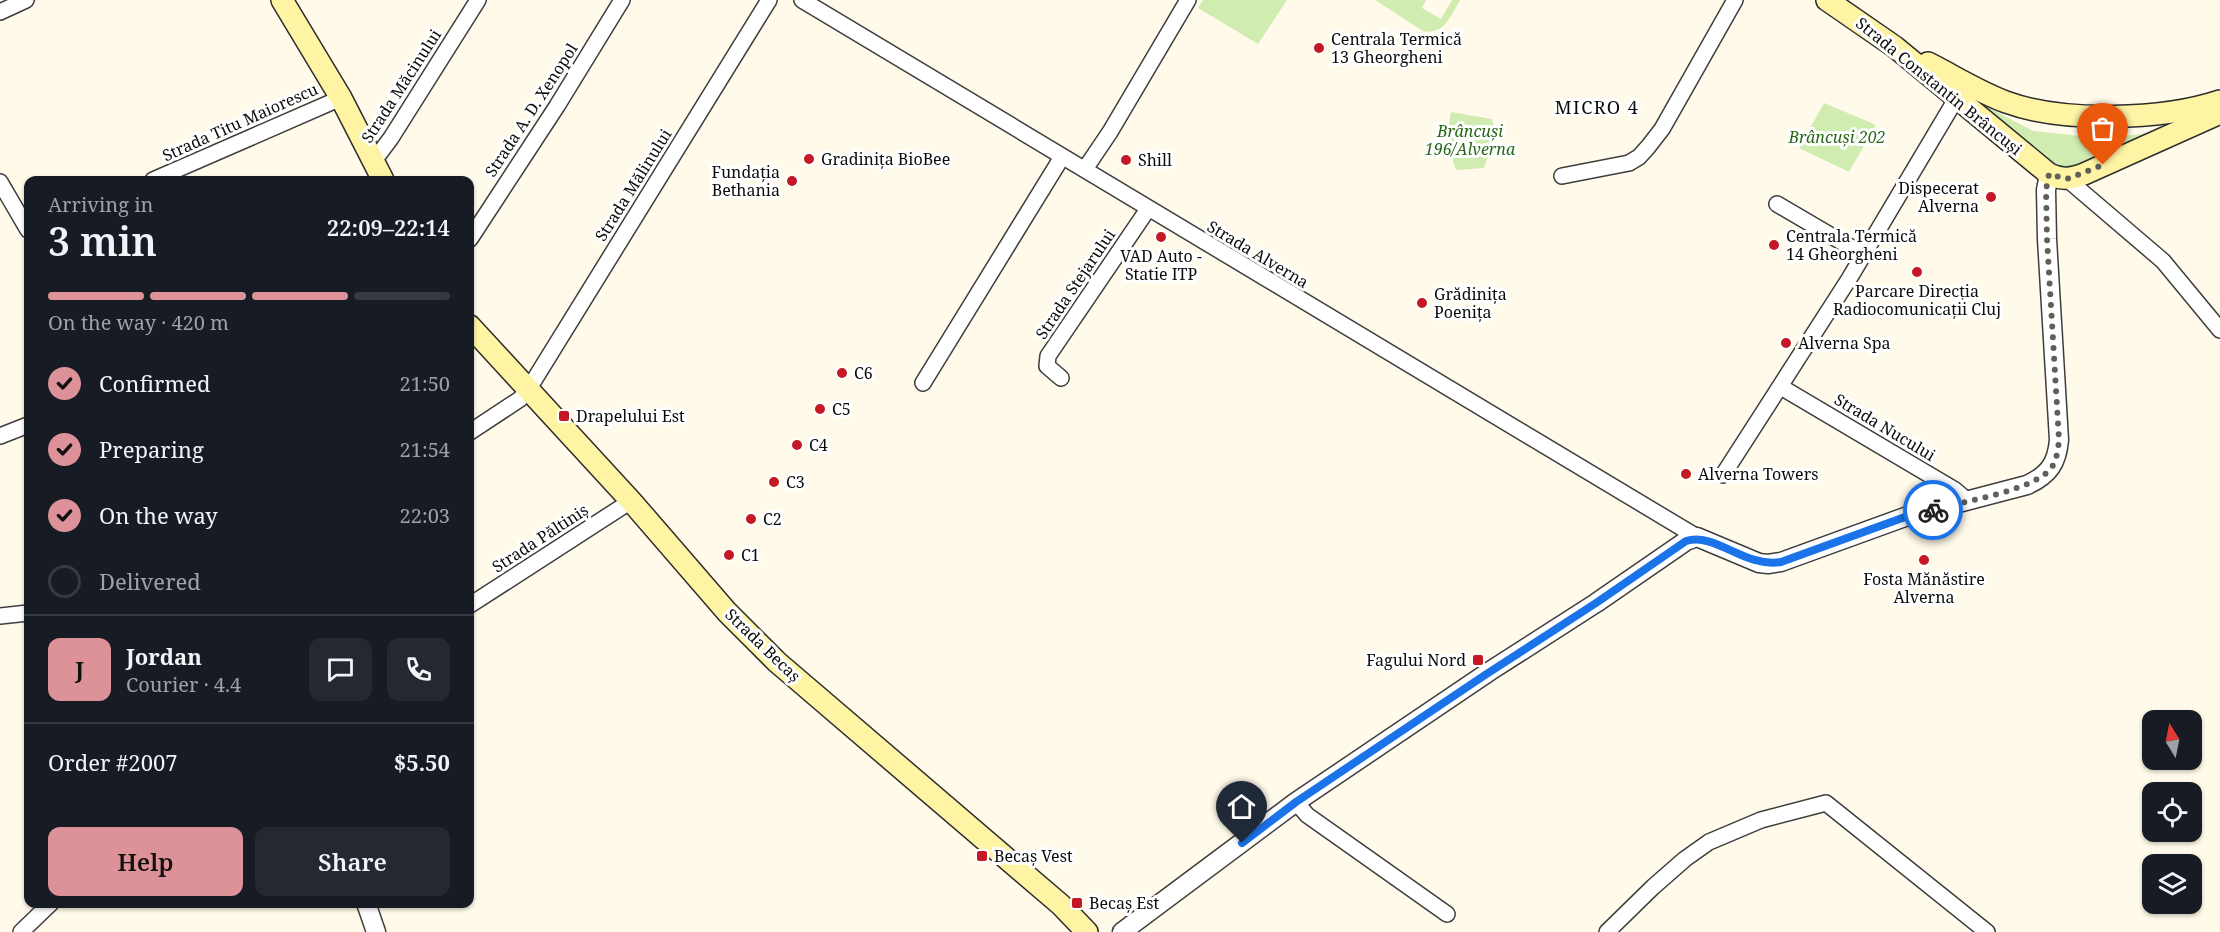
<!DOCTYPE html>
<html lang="en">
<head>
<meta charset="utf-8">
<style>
  :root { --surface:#171b24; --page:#242831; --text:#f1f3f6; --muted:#9ea1a6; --line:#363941; --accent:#dd9198 }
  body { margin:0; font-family:"Noto Serif",serif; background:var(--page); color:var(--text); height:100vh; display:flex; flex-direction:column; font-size:22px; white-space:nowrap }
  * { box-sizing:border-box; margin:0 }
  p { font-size:20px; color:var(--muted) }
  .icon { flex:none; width:33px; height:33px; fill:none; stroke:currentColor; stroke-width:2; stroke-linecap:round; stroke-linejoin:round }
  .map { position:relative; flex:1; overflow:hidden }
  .side { position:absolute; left:24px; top:176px; width:450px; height:732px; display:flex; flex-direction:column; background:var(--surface); border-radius:12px; box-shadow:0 2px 4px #0004 }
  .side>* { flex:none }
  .needle { width:39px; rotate:350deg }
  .controls { position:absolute; left:2142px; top:710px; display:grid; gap:12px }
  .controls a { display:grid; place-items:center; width:60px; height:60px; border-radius:12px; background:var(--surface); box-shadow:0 2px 4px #0004; font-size:30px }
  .pin { position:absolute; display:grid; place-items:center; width:51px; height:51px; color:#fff; margin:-62px -26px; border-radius:50% 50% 50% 0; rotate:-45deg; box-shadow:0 0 6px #0007 }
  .pin .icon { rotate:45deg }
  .courier { position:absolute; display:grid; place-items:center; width:60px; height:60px; margin:-30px; border:4px solid #1a73e8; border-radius:50%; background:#fff; color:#222; box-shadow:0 2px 8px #0007 }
  .head em { font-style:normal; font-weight:600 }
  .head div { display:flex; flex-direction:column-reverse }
  .head { display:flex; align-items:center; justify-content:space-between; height:102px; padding:0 24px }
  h1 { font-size:39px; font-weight:600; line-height:45px }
  .bar { display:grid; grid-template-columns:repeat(4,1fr); gap:9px 6px; align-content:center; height:72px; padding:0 24px }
  .bar i { height:8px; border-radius:4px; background:var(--line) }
  .bar .active { background:var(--accent) }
  .bar p { grid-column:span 4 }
  .line { display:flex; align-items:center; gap:15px; padding:0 24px; border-top:2px solid var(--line) }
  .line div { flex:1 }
  .round { display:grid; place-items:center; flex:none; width:63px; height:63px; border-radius:12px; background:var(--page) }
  ol { padding:0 24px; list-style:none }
  li { display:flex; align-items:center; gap:18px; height:66px }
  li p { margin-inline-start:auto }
  li .icon { padding:6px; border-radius:50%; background:var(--accent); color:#111; stroke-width:4 }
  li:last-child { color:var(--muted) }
  li i { width:33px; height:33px; border:3px solid var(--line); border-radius:50% }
  .primary-button { display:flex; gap:12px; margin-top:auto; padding:12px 24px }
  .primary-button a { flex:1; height:69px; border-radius:12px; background:var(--accent); color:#111; font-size:24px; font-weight:600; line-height:69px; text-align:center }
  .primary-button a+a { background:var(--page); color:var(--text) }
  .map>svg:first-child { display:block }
</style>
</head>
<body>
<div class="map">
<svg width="2220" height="932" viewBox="0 0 2220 932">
  <rect width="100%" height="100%" fill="#fffae9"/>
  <g fill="#d0ecb0">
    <path d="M1203,0H1287L1258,44L1198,8Z"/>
    <path d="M1375,0H1426L1422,8L1441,19L1452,0H1460C1451,15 1444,36 1423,31Z"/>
    <path d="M1959,92L2033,131L2090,137L2124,136L2171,131C2147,141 2086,173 2062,170C2048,168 1975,105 1959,92Z"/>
    <path d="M1824,103L1876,125L1849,172L1799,148Z"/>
    <path d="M1451,112L1492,119L1496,134L1484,168L1456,170L1446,143Z"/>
  </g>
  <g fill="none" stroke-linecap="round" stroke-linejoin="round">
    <defs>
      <g id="minor">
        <path d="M802,0L1697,537"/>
        <path d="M0,12L26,0"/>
        <path d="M373,162L391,138L478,0"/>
        <path d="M1085,169L1110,132L1188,0"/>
        <path d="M1562,176L1629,163L1639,157L1648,147L1662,129L1735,0"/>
        <path d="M2067,179L2163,261L2220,330"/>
        <path d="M153,180L341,98"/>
        <path d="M0,182L28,230"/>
        <path d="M1777,204L1864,255"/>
        <path d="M470,239L557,106L622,0"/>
        <path d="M1061,378L1047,366L1048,356L1148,209"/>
        <path d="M923,383L1062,157"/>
        <path d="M1781,387L1955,490L1968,501"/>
        <path d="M470,432L520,399L528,390L769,0"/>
        <path d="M0,436L28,425"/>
        <path d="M1723,475L1849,279L1956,99"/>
        <path d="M470,605L631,501"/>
        <path d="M0,616L28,613"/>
        <path d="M1296,802L1307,815L1447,914"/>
        <path d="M21,932L51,903"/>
        <path d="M1607,932L1653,887L1685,859L1709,842L1761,820L1826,803L1987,932"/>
      </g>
      <g id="tertiary">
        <path d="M366,903L376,932"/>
        <path d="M1122,932L1296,802L1490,671L1596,603L1686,541L1697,537L1759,563L1768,564L1781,562L1905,517L2027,485C2049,475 2057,463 2059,440L2047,239L2046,190L2049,174"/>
      </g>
      <g id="secondary">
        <path d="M282,0L341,98L383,180"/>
        <path d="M1827,0L1895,47L2049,174C2061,180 2071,179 2084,174L2220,113"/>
        <path d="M1928,63C1954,76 1979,92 2006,102C2063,123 2163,120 2220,101"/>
        <path d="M470,326L631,501L727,612L777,662L1061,905L1087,932"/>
      </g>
    </defs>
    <use href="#minor" stroke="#3e3e3e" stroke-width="18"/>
    <use href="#tertiary" stroke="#3e3e3e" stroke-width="21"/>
    <use href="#secondary" stroke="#2d2d2d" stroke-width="24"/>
    <use href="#minor" stroke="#fff" stroke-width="15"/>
    <use href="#tertiary" stroke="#fff" stroke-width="18"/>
    <use href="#secondary" stroke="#fff3a4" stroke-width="21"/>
  </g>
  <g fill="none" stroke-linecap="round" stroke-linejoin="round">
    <path stroke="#605f59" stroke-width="6" stroke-dasharray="0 10.8" d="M1933,510C1962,501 2035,491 2052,467C2057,459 2058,449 2059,440L2047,239L2046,190L2049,174L2067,179L2103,165"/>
    <path stroke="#1a73e8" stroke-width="8" d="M1242,843L1296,802L1485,675L1596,603L1686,541C1716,532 1744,568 1781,562L1905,517L1933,510"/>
  </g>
  <g fill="#c41924" stroke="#fff" stroke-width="2">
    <circle cx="1319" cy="48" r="6"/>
    <circle cx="809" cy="159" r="6"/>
    <circle cx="1126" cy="160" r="6"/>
    <circle cx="792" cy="181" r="6"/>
    <circle cx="1991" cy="197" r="6"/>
    <circle cx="1161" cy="237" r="6"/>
    <circle cx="1774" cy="245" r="6"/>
    <circle cx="1917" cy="272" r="6"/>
    <circle cx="1422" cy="303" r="6"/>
    <circle cx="1786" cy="343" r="6"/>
    <circle cx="842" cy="373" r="6"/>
    <circle cx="820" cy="409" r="6"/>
    <rect x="558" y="410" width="12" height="12" rx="3"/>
    <circle cx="797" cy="445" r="6"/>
    <circle cx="1686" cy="474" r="6"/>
    <circle cx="774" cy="482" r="6"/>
    <circle cx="751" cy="519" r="6"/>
    <circle cx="729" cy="555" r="6"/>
    <circle cx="1924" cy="560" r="6"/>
    <rect x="1472" y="654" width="12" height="12" rx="3"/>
    <rect x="976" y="850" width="12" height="12" rx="3"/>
    <rect x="1071" y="897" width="12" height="12" rx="3"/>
  </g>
  <g text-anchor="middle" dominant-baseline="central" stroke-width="6" stroke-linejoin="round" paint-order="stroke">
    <g font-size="16" fill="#0b0b0b" stroke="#fff" text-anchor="start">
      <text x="1331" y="39">Centrala Termică<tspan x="1331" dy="18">13 Gheorgheni</tspan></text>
      <text x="821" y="159">Gradinița BioBee</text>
      <text x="1138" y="160">Shill</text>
      <text x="780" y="172" text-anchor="end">Fundația<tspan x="780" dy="18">Bethania</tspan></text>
      <text x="1979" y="188" text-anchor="end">Dispecerat<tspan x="1979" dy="18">Alverna</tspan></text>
      <text x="1786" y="236">Centrala Termică<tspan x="1786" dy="18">14 Gheorgheni</tspan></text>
      <text x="1161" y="256" text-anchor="middle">VAD Auto -<tspan x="1161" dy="18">Statie ITP</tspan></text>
      <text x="1917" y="291" text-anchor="middle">Parcare Direcția<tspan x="1917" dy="18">Radiocomunicații Cluj</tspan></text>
      <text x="1434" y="294">Grădinița<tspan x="1434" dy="18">Poenița</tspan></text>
      <text x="1798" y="343">Alverna Spa</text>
      <text x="854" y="373">C6</text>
      <text x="832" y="409">C5</text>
      <text x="576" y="416">Drapelului Est</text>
      <text x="809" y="445">C4</text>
      <text x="1698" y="474">Alverna Towers</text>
      <text x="786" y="482">C3</text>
      <text x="763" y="519">C2</text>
      <text x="741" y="555">C1</text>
      <text x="1924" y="579" text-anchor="middle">Fosta Mănăstire<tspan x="1924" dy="18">Alverna</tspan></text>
      <text x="1466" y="660" text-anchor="end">Fagului Nord</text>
      <text x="994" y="856">Becaș Vest</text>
      <text x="1089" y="903">Becaș Est</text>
    </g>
    <g font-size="16" fill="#0b0b0b" stroke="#fff">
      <text transform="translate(401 86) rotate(-57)">Strada Măcinului</text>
      <text transform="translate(1939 86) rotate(39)">Strada Constantin Brâncuși</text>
      <text transform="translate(531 110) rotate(-57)">Strada A. D. Xenopol</text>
      <text transform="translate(240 122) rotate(-24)">Strada Titu Maiorescu</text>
      <text transform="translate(633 185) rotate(-58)">Strada Mălinului</text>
      <text transform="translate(1258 254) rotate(31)">Strada Alverna</text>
      <text transform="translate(1075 284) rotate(-56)">Strada Stejarului</text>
      <text transform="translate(1885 427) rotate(31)">Strada Nucului</text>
      <text transform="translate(540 538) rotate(-33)">Strada Păltiniș</text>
      <text transform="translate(763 645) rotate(44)">Strada Becaș</text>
    </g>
    <g font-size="16" font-style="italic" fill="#296617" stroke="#fff">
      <text x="1470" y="131">Brâncuși<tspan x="1470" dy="18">196/Alverna</tspan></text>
      <text x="1837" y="137">Brâncuși 202</text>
    </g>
    <g font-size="18" letter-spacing="1.5" fill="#0b0b0b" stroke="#fff">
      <text x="1597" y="107">MICRO 4</text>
    </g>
  </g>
</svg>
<div class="controls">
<a><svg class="needle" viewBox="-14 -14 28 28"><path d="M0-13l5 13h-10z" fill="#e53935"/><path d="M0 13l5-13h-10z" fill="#9ea1a6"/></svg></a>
<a><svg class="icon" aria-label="locate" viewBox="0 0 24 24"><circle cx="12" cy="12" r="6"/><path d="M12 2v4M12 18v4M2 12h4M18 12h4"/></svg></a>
<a><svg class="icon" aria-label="layers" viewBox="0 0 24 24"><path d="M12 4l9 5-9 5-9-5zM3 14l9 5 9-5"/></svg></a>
</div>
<div class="pin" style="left:2103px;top:165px;background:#ea580c"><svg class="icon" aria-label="bag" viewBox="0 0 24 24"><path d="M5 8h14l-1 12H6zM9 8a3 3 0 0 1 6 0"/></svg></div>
<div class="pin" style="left:1242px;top:843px;background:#1f2937"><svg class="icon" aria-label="home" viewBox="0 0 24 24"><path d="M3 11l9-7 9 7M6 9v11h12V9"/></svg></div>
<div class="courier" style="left:1933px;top:510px"><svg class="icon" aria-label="bike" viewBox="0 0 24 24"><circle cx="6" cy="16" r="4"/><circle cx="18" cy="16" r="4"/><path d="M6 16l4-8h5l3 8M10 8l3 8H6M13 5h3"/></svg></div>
<section class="side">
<div class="head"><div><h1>3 min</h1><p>Arriving in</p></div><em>22:09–22:14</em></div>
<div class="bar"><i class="active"></i><i class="active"></i><i class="active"></i><i></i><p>On the way · 420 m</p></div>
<ol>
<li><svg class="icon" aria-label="check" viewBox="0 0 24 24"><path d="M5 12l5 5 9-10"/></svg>Confirmed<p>21:50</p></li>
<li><svg class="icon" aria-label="check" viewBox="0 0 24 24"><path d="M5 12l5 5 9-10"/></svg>Preparing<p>21:54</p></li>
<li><svg class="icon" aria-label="check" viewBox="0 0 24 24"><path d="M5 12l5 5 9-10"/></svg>On the way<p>22:03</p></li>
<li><i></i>Delivered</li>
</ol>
<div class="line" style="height:108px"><b class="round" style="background:var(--accent);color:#111">J</b><div><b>Jordan</b><p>Courier · 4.4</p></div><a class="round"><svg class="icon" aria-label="chat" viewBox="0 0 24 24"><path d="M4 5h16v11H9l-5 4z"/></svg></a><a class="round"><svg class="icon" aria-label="phone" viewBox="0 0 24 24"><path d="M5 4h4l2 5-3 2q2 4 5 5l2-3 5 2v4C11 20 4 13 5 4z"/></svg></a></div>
<div class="line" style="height:78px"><div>Order #2007</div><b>$5.50</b></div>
<div class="primary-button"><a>Help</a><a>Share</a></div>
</section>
</div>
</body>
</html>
